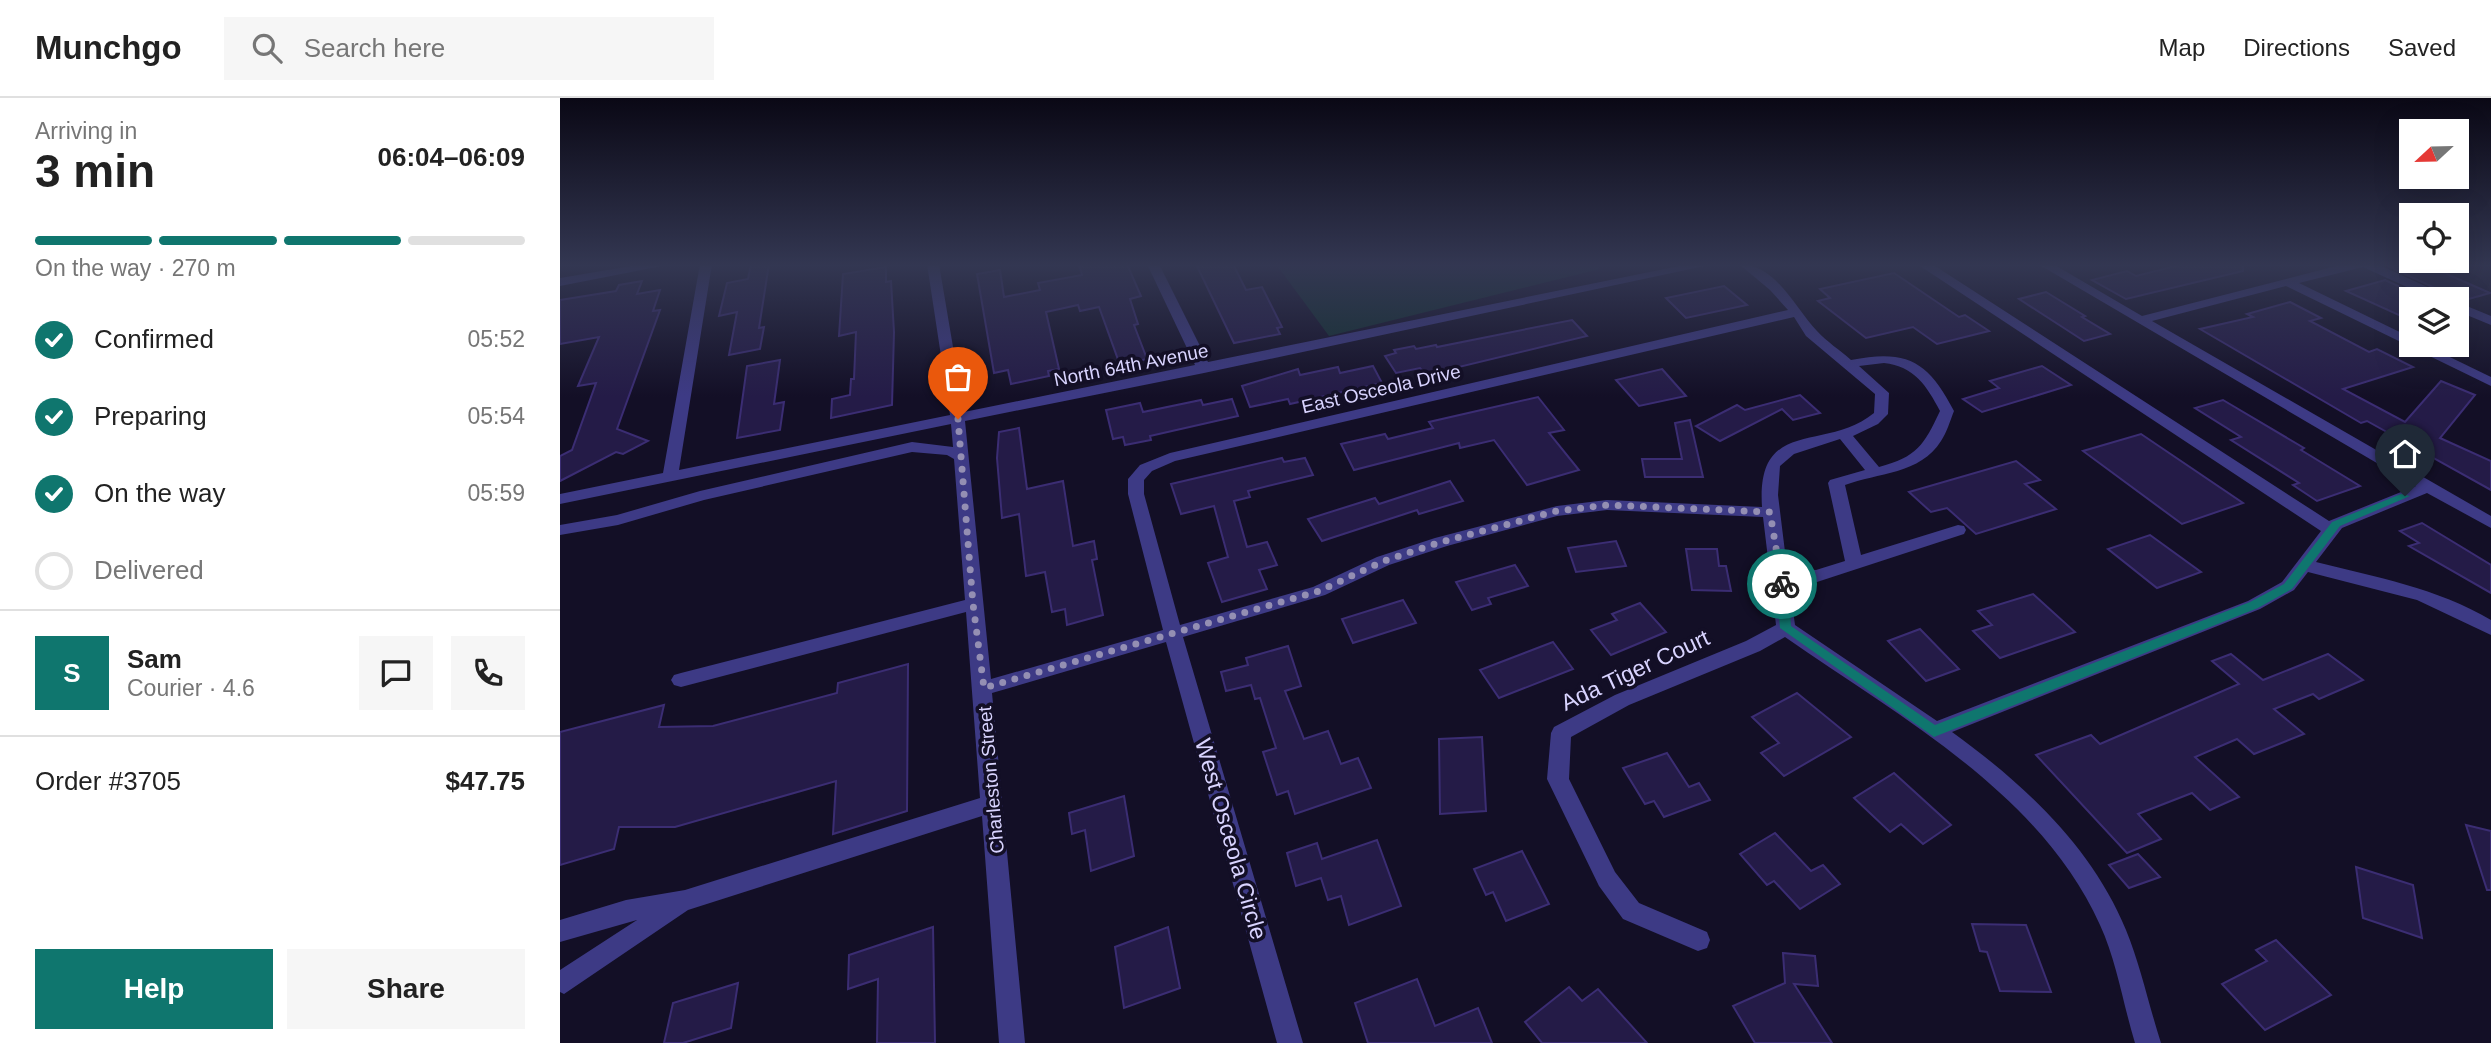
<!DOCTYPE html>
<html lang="en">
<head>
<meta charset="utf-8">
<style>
  :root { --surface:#fff; --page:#f6f6f6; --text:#222; --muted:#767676; --line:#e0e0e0; --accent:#0f766e }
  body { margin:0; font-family:Helvetica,sans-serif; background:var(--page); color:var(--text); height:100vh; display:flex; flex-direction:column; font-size:26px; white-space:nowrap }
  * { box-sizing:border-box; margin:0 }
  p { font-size:23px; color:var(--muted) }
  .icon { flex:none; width:38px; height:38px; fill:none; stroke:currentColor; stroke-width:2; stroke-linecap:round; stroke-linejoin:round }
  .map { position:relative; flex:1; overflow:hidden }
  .side { display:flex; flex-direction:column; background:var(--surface); width:560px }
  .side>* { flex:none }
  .needle { width:46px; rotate:248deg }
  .tools { position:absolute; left:1839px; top:21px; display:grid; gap:14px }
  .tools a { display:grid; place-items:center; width:70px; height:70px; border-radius:0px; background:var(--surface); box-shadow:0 7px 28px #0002; font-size:35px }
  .pin { position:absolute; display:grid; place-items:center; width:60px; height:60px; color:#fff; margin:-72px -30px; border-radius:50% 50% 50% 0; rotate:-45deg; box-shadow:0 0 7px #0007 }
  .pin .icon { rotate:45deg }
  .courier { position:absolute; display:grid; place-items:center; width:70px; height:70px; margin:-35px; border:5px solid #0f766e; border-radius:50%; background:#fff; color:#222; box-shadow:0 2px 9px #0007 }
  .head em { font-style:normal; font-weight:700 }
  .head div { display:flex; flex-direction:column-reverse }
  .head { display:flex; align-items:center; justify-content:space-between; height:119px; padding:0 35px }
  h1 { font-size:46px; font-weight:700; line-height:52px }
  .bar { display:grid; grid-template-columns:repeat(4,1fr); gap:10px 7px; align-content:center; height:84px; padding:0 35px }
  .bar i { height:9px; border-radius:5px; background:var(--line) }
  .bar .selected { background:var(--accent) }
  .bar p { grid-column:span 4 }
  .line { display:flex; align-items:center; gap:18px; padding:0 35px; border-top:2px solid var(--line) }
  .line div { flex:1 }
  .round { display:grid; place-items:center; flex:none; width:74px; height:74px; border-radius:0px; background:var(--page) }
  ol { padding:0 35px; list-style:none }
  li { display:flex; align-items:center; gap:21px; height:77px }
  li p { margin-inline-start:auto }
  li .icon { padding:7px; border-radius:50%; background:var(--accent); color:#fff; stroke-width:4 }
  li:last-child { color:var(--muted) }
  li i { width:38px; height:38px; border:4px solid var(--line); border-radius:50% }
  .cta { display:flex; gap:14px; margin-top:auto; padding:14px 35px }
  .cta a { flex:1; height:80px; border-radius:0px; background:var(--accent); color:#fff; font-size:28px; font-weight:700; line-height:80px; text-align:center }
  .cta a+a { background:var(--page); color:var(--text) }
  header { display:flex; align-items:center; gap:42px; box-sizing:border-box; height:98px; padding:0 35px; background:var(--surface); border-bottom:2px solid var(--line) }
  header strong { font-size:33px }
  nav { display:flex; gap:38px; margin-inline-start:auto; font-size:24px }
  .search { width:490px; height:63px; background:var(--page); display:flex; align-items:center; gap:18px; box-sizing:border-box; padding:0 24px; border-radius:0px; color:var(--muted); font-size:26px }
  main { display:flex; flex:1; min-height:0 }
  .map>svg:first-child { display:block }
</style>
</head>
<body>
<header>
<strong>Munchgo</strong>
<div class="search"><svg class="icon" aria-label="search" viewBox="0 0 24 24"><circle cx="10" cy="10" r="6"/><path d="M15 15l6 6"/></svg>Search here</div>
<nav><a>Map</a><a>Directions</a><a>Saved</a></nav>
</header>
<main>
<section class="side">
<div class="head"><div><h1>3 min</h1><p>Arriving in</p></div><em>06:04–06:09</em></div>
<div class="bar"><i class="selected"></i><i class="selected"></i><i class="selected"></i><i></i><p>On the way · 270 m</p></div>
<ol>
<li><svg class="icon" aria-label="check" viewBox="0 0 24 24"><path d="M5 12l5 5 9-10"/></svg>Confirmed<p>05:52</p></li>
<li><svg class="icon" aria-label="check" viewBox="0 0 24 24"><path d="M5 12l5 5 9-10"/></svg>Preparing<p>05:54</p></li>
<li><svg class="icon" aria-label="check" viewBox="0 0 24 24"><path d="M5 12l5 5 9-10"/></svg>On the way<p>05:59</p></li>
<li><i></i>Delivered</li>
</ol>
<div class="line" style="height:126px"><b class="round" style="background:var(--accent);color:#fff">S</b><div><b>Sam</b><p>Courier · 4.6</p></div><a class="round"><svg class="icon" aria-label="chat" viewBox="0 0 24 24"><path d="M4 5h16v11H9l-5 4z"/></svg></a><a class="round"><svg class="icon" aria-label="phone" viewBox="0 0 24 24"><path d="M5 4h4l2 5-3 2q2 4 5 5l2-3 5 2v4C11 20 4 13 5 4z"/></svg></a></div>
<div class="line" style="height:91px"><div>Order #3705</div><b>$47.75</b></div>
<div class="cta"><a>Help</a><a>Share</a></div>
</section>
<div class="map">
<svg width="1931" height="945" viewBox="0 0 1931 945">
  <rect width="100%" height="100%" fill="#130f26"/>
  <path fill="#12302f" d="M716,166H1034L1040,171L769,238Z"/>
  <g fill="#241b47" stroke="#3b2d73" stroke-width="2">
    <path d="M191,166H209L199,230L204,229L200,251L169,257L177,214L159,218L167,185L188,181Z"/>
    <path d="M519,166H567L581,198L570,201L578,226L574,227L587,261L560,267L539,209L520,213L518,207L486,214L499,271L488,273L489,278L451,286L448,272L434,275L417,176L440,172L444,199L480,192L478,185L522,177Z"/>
    <path d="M636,166H673L686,192L702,189L722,229L717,230L720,236L674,245Z"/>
    <path d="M1624,166H1683V173L1566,201L1532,182L1567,173L1576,178Z"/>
    <path d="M1824,166H1864L1930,195L1902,203Z"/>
    <path d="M326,169V184L331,183L334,234L332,307L271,320L272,301L290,297L291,281H294L296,234L279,238L283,176Z"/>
    <path d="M1334,175L1399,219L1405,217L1429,233L1377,246L1353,229L1306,240L1258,203L1270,200L1260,191Z"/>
    <path d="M1825,182L1858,197L1852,199V223L1786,193Z"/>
    <path d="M82,183L77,196L100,192L93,213L100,212L57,331L88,343L63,356L56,354L0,383V358L12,352L36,285L18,288L39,239L0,246V202L56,193L59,187Z"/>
    <path d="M1164,188L1187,207L1126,220L1106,200Z"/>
    <path d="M1486,194L1525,218L1522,219L1550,236L1524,243L1459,201Z"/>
    <path d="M1730,204L1761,220L1750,223L1809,254L1817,251L1853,269L1783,291L1845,324L1881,283L1915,297L1880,340L1931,363V392L1807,323L1801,325L1640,231L1693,219L1687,216Z"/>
    <path d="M1012,222L1027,238L866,277L860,270L836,275L825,258L836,255L834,252L854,248L856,251L876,247L877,249Z"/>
    <path d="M220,262L214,306L224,304L220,332L177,340L187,268Z"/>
    <path d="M813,268L822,285L730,306L728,301L690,309L682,288L738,271L740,277L778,269L780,275Z"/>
    <path d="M1482,268L1511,287L1422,314L1403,301L1439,290L1430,283Z"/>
    <path d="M1102,271L1126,298L1079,308L1056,282Z"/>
    <path d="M1240,297L1260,315L1233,322L1222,311L1160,343L1136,328L1177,307L1185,312Z"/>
    <path d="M978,299L1004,332L989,335L1019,372L967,387L934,342L900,350L899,345L794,372L781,346L825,336L828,341L873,330L869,324Z"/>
    <path d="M672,301L678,318L590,338L591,342L565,347L563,339L553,341L546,312L580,305L583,314L641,302L643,307Z"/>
    <path d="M1663,302L1744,350L1741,352L1800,388L1757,403L1733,387L1739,385L1671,342L1681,339L1635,310Z"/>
    <path d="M1130,322L1143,379H1085L1082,361H1122L1115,325Z"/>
    <path d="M459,330L467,391L503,383L513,448L534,443L537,461L532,462L543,517L507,527L505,511L492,514L485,474L466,478L459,416L442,420L437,360L439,334Z"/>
    <path d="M1581,336L1683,405L1622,426L1523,353Z"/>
    <path d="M722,360L724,364L745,360L753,377L688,393L690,399L674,403L687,449L707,444L717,467L699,472L707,491L662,504L648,465L668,459L654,408L621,416L611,386Z"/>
    <path d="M1456,363L1480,382L1465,386L1496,411L1416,436L1387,410L1371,414L1349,394Z"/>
    <path d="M890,383L903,403L859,416L857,412L762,443L748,421L815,400L819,406Z"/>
    <path d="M1862,425L1931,467V495L1849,448L1859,445L1840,433Z"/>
    <path d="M1590,437L1641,474L1597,490L1548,451Z"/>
    <path d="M1056,443L1066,468L1016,474L1008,450Z"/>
    <path d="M1126,451H1157L1159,468H1166L1171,493L1132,492Z"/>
    <path d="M955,467L968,488L928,500L931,506L912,512L896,484Z"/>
    <path d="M1473,496L1515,534L1440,560L1413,533L1432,527L1418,513Z"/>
    <path d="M843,502L856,525L793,545L782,521Z"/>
    <path d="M1080,505L1106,534L1051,557L1031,532L1057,522L1052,516Z"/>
    <path d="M1360,531L1399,571L1366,583L1328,543Z"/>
    <path d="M993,544L1013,571L939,600L920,572Z"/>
    <path d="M728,548L741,588L725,593L744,641L768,633L781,666L798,660L811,690L735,716L728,693L717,697L703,654L716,650L700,600L695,601L691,587L666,593L661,574L688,567L686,560Z"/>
    <path d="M1671,556L1703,582L1768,556L1803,582L1759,601L1753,596L1714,611L1744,636L1694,656L1677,641L1635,659L1679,699L1650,712L1632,695L1578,716L1601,741L1567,755L1476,657L1531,637L1540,646L1679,586L1652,563Z"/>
    <path d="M348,566L347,713L273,736L276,683L115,729H59L54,751L0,767V634L104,607L99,629L153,628L277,595L278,585Z"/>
    <path d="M1237,595L1291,639L1224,678L1201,655L1219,645L1192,619Z"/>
    <path d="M922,639L926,713L880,716L879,641Z"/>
    <path d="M1107,655L1129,689L1139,685L1150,702L1104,719L1094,703L1085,706L1063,670Z"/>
    <path d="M1334,675L1391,727L1363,746L1341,726L1330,734L1294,700Z"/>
    <path d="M564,698L574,758L531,773L525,732L512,736L509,715Z"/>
    <path d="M1906,727L1931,733V792H1927Z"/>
    <path d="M1215,735L1251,773L1263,767L1280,786L1240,811L1214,783L1207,787L1180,756Z"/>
    <path d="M817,742L841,808L789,827L781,798L768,802L761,780L736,788L727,755L757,745L762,761Z"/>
    <path d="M962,753L989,806L946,823L933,794L926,797L914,771Z"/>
    <path d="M1578,756L1600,779L1569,790L1549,767Z"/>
    <path d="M1796,769L1853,787L1862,840L1803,820Z"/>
    <path d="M1412,826L1466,827L1491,894L1440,893L1427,854L1420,853Z"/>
    <path d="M373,829L375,945H317L318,881L288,891L289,857Z"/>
    <path d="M608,829L620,890L564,910L555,849Z"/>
    <path d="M1716,842L1771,897L1705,932L1662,886L1707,863L1696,852Z"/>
    <path d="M1223,855L1255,858L1258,888L1234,886L1272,945H1195L1173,908L1225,885Z"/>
    <path d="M857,881L875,928L918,910L932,945H808L795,905Z"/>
    <path d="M178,885L171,930L123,945H104L113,905Z"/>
    <path d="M1009,889L1022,903L1038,891L1087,945H982L965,924Z"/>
  </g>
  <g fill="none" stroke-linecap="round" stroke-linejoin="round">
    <g fill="#3d3a85" fill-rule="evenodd">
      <path d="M83,166H112L0,188V180Z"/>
      <path d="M140,166H152L119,372L390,317L367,166H379L404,314L635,267L587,166H599L648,264L1129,166H1154L644,275L405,323L431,581L603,532L568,396V381L580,367L610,355L1228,212L1210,192L1179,166C1216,166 1235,210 1257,233C1267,244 1280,252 1291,262C1347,251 1368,263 1394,313C1390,323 1387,334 1381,343C1361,376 1317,375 1285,387L1301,457L1398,427L1404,428L1406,432L1404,436L1257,484L1229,482L1235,527L1377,623L1688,503L1722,484L1761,433L1357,166H1372L1769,423L1856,388L1478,166H1493L1582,218L1784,166H1817L1887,198L1889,201H1873L1803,169L1739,185L1852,240V247H1865L1931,279V288L1726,188L1592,223L1931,418V430L1867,395L1782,430L1756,464C1816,479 1877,490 1931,522V537L1857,502L1748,474L1734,492L1700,511L1392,634C1464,686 1532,749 1566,832C1581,869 1589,908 1601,945H1575C1563,906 1557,864 1540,827C1480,694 1339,619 1225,539L1200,553L1069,607L1011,639L1009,681L1055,774L1079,805L1147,834L1150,842L1147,850L1138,853L1063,821L1039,788L987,681L991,635L994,629L1055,597L1186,543L1216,527L1203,419L1047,412L997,418L887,448L829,467L765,497L623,539L743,945H717L606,544L432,595L465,945H439L422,718L128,812L4,896L0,894V872L77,822L0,844V822L66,802L125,792L420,700L406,514L121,589L114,587L111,582L114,577L121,575L405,502L394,361L387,357L352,354L144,402L58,427L0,437V427L57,417L140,393L352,344L393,349L391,326L0,406V396L103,375ZM1234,219L1246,238L1315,296L1314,315C1265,355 1196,318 1202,409L1047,402L997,408L875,440L817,459L753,489L620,527L584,396V382L592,373L615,363ZM1324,265C1354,268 1367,288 1380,313C1364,347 1357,359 1319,369L1293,338L1318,326L1328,316L1329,295L1299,268ZM1280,341L1305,372L1270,382L1268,385L1285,463L1256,472L1227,470L1218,397L1220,368L1234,356Z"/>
      <path d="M1897,204L1931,218V227L1897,213Z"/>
    </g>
  </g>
  <linearGradient id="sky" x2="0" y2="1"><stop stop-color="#0a0815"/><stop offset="0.56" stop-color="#333752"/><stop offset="1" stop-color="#333752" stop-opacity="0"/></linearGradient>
  <rect width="1931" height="299" fill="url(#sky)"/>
  <path fill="#0f766e" d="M1841,396L1850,398L1780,428L1732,491L1698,510L1374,639L1220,530L1216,486L1222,482L1228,486L1231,528L1375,627L1690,504L1724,486L1772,424Z"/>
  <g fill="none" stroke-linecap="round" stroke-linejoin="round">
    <path stroke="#948fb3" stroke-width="7" stroke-dasharray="0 12.6" d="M398,321L413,506L424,590L759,493L824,463L881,444L997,413L1047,407L1210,414L1222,486"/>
  </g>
  <g text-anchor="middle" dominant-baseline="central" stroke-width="7" stroke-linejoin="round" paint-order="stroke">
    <g font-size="19" fill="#d9d4ff" stroke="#130f26">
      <text transform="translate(571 267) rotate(-11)">North 64th Avenue</text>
      <text transform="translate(821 291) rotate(-13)">East Osceola Drive</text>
      <text transform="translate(431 682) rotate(-95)">Charleston Street</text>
    </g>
    <g font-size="23" fill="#d9d4ff" stroke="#130f26">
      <text transform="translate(1075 572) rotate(-25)">Ada Tiger Court</text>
      <text transform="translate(671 741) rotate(74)">West Osceola Circle</text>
    </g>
  </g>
</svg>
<div class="tools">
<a><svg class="needle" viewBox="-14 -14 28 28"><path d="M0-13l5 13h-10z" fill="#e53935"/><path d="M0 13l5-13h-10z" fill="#767676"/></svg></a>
<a><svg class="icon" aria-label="locate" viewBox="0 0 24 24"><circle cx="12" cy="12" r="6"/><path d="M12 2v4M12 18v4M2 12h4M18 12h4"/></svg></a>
<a><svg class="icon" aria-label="layers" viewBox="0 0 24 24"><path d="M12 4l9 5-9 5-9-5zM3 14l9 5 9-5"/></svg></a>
</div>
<div class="pin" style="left:398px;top:321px;background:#ea580c"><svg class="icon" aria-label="bag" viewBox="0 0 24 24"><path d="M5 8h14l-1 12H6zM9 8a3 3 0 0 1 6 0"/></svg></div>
<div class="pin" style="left:1845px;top:398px;background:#1f2937"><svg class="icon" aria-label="home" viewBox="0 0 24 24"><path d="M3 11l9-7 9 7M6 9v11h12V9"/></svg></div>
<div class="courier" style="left:1222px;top:486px"><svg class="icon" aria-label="bike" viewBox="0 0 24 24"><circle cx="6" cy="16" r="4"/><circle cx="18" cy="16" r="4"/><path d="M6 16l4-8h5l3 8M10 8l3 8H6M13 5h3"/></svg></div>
</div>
</main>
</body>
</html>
